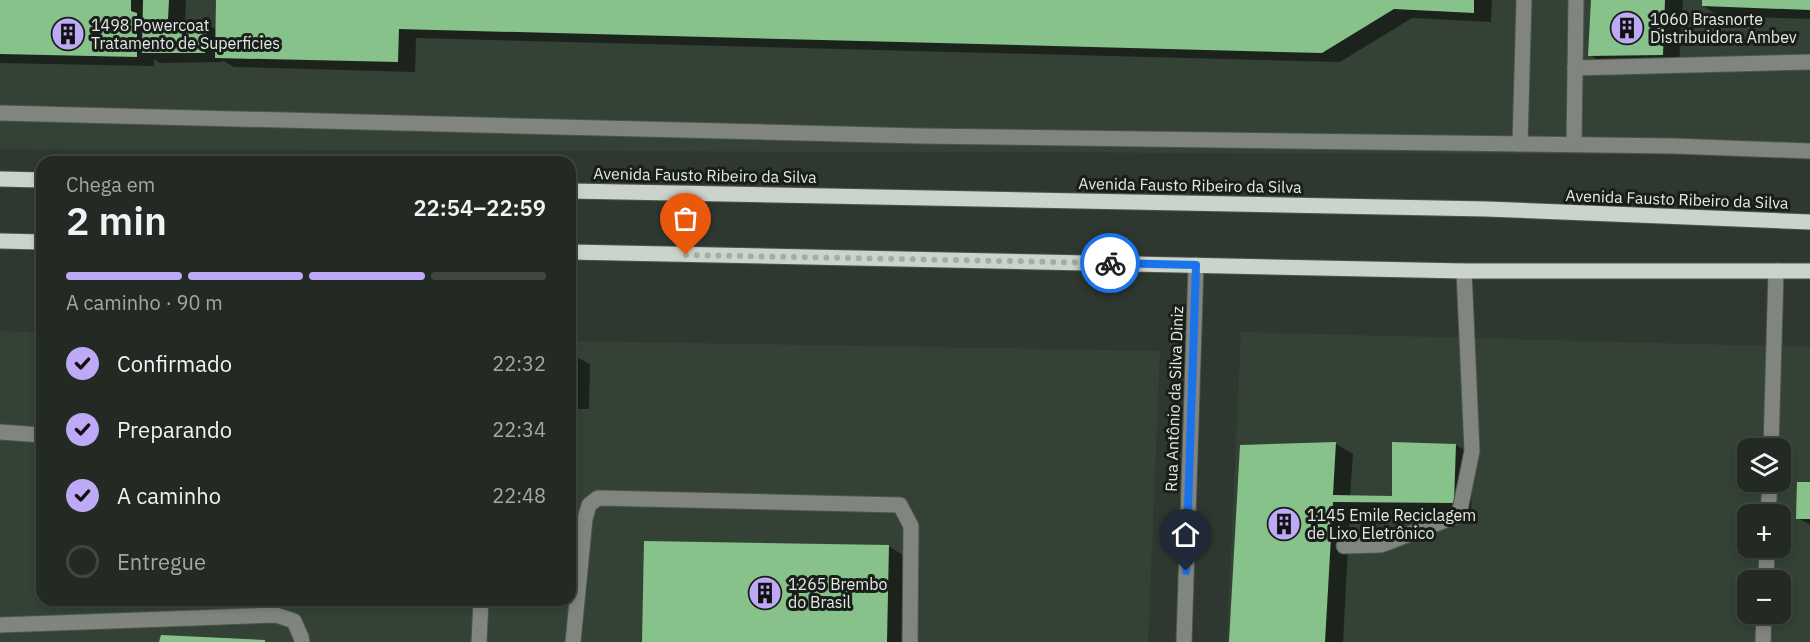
<!DOCTYPE html>
<html lang="pt">
<head>
<meta charset="utf-8">
<style>
  :root { --surface:#232a24; --page:#2f3631; --text:#f1f3f6; --muted:#a3a7a6; --line:#404641; --accent:#bda9f5 }
  body { margin:0; font-family:"IBM Plex Sans",sans-serif; background:var(--page); color:var(--text); height:100vh; display:flex; flex-direction:column; font-size:22px; white-space:nowrap }
  * { box-sizing:border-box; margin:0 }
  p { font-size:20px; color:var(--muted) }
  .icon { flex:none; width:33px; height:33px; fill:none; stroke:currentColor; stroke-width:2; stroke-linecap:round; stroke-linejoin:round }
  .map { position:relative; flex:1; overflow:hidden }
  .sheet { position:absolute; left:36px; top:156px; width:540px; height:450px; display:flex; flex-direction:column; background:var(--surface); border-radius:18px; box-shadow:0 3px 9px #0003,0 0 0 2px var(--line) }
  .sheet>* { flex:none }
  .tools { position:absolute; left:1737px; top:438px; display:grid; gap:12px }
  .tools a { display:grid; place-items:center; width:54px; height:54px; border-radius:12px; background:var(--surface); box-shadow:0 3px 9px #0003,0 0 0 2px var(--line); font-size:30px }
  .pin { position:absolute; display:grid; place-items:center; width:51px; height:51px; color:#fff; margin:-62px -26px; border-radius:50% 50% 50% 0; rotate:-45deg; box-shadow:0 0 6px #0007 }
  .pin .icon { rotate:45deg }
  .courier { position:absolute; display:grid; place-items:center; width:60px; height:60px; margin:-30px; border:4px solid #1a73e8; border-radius:50%; background:#fff; color:#222; box-shadow:0 2px 8px #0007 }
  .overview em { font-style:normal; font-weight:600 }
  .overview div { display:flex; flex-direction:column-reverse }
  .overview { display:flex; align-items:center; justify-content:space-between; height:102px; padding:0 30px }
  h1 { font-size:39px; font-weight:600; line-height:45px }
  .bar { display:grid; grid-template-columns:repeat(4,1fr); gap:9px 6px; align-content:center; height:72px; padding:0 30px }
  .bar i { height:8px; border-radius:4px; background:var(--line) }
  .bar .selected { background:var(--accent) }
  .bar p { grid-column:span 4 }
  ol { padding:0 30px; list-style:none }
  li { display:flex; align-items:center; gap:18px; height:66px }
  li p { margin-inline-start:auto }
  li .icon { padding:6px; border-radius:50%; background:var(--accent); color:#111; stroke-width:4 }
  li:last-child { color:var(--muted) }
  li i { width:33px; height:33px; border:3px solid var(--line); border-radius:50% }
  .map>svg:first-child { display:block }
</style>
</head>
<body>
<div class="map">
<svg width="1810" height="642" viewBox="0 0 1810 642">
  <rect width="100%" height="100%" fill="#2f3830"/>
  <g fill="#344235" fill-rule="evenodd">
    <path d="M0,0H1810V155L0,149Z"/>
    <path d="M0,331L42,332V600H570V341L1160,351L1148,642H0Z"/>
    <path d="M1241,332L1810,347V642H1227ZM1748,448H1780V482H1748ZM1748,514H1780V548H1748ZM1748,580H1780V614H1748Z"/>
  </g>
  <g fill="#0007">
    <path d="M0,0H186L185,23L207,24L217,30L218,0H1492L1491,22L1412,18L1340,62L416,38L415,72L234,67L222,60V62L160,63L154,59V66L0,63Z"/>
    <path d="M1592,0H1683L1679,65H1607L1590,55Z"/>
    <path d="M1704,0H1810V19L1720,16L1703,6Z"/>
    <path d="M570,354L590,364L589,409H570Z"/>
    <path d="M1336,444L1353,454L1350,497H1394L1456,445L1473,455L1471,512L1350,511L1343,642H1231L1242,447Z"/>
    <path d="M1810,483V525L1798,518Z"/>
    <path d="M888,546L905,556L904,642H643Z"/>
  </g>
  <g fill="#86c28a">
    <path d="M0,0H131V11L137,13V57L0,54Z"/>
    <path d="M143,0H169L168,20L207,23L205,53H142Z"/>
    <path d="M216,0H1474V13L1394,9L1322,53L399,29L398,62L215,58Z"/>
    <path d="M1591,0H1665L1663,55L1588,56Z"/>
    <path d="M1702,0H1810V10L1702,6Z"/>
    <path d="M570,352H574L572,400H570Z"/>
    <path d="M1336,442L1333,495L1392,496V442L1456,444L1454,503L1333,502L1325,642H1229L1240,445Z"/>
    <path d="M1797,482H1810V519H1796Z"/>
    <path d="M644,541L889,545L887,642H642Z"/>
    <path d="M161,635L265,640V642H159Z"/>
  </g>
  <g fill="none" stroke-linecap="round" stroke-linejoin="round">
    <defs>
      <g id="minor">
        <path d="M1575,68L1810,62"/>
        <path d="M0,113L920,136L1674,146L1810,151"/>
        <path d="M1520,144L1524,0"/>
        <path d="M1574,144L1576,0"/>
        <path d="M0,432L42,435"/>
        <path d="M1771,448L1776,271"/>
        <path d="M1768,514L1770,482"/>
        <path d="M1344,546L1381,545L1459,515L1472,451L1464,271"/>
        <path d="M1766,580L1767,548"/>
        <path d="M0,625L276,615L294,621L301,637L302,642"/>
        <path d="M479,642L481,600"/>
        <path d="M573,642L585,519L589,505L598,498L900,505L911,526L910,642"/>
        <path d="M1184,642L1196,265"/>
        <path d="M1763,642L1764,614"/>
      </g>
      <g id="major">
        <path d="M0,179L42,180"/>
        <path d="M570,191L1487,209L1810,222"/>
        <path d="M0,241L42,242"/>
        <path d="M570,252L1464,271H1810"/>
      </g>
    </defs>
    <use href="#minor" stroke="#4c544d" stroke-width="17"/>
    <use href="#major" stroke="#4c544d" stroke-width="17"/>
    <use href="#minor" stroke="#808580" stroke-width="15"/>
    <use href="#major" stroke="#cbd4cb" stroke-width="15"/>
  </g>
  <g fill="none" stroke-linecap="round" stroke-linejoin="round">
    <path stroke="#a5aca5" stroke-width="6" stroke-dasharray="0 10.8" d="M686,255L1110,263"/>
    <path stroke="#1a73e8" stroke-width="8" d="M1110,263L1196,265L1186,571"/>
  </g>
  <defs>
    <symbol id="building-disc" viewBox="-11 -11 22 22"><circle r="9.5" fill="#bda9f5" stroke="#1a1e1a"/><path d="M-4-6H4V6H1V3H-1V6H-4ZM-2.5-4.3h1.7v1.8h-1.7ZM.8-4.3h1.7v1.8H.8ZM-2.5-1h1.7V.8h-1.7ZM.8-1h1.7V.8H.8Z" fill="#111"/></symbol>
  </defs>
  <g fill-rule="evenodd">
    <use href="#building-disc" x="1608" y="9" width="38" height="38"/>
    <use href="#building-disc" x="49" y="15" width="38" height="38"/>
    <use href="#building-disc" x="1265" y="505" width="38" height="38"/>
    <use href="#building-disc" x="746" y="574" width="38" height="38"/>
  </g>
  <g text-anchor="middle" dominant-baseline="central" stroke-width="6" stroke-linejoin="round" paint-order="stroke">
    <g font-size="16" fill="#e4eae4" stroke="#1a1e1a" text-anchor="start">
      <text x="1650" y="19">1060 Brasnorte<tspan x="1650" dy="18">Distribuidora Ambev</tspan></text>
      <text x="91" y="25">1498 Powercoat<tspan x="91" dy="18">Tratamento de Superficies</tspan></text>
      <text x="1307" y="515">1145 Emile Reciclagem<tspan x="1307" dy="18">de Lixo Eletrônico</tspan></text>
      <text x="788" y="584">1265 Brembo<tspan x="788" dy="18">do Brasil</tspan></text>
    </g>
    <g font-size="16" fill="#e4eae4" stroke="#1a1e1a">
      <text transform="translate(705 175) rotate(1)">Avenida Fausto Ribeiro da Silva</text>
      <text transform="translate(1190 185) rotate(1)">Avenida Fausto Ribeiro da Silva</text>
      <text transform="translate(1677 199) rotate(2)">Avenida Fausto Ribeiro da Silva</text>
      <text transform="translate(1174 399) rotate(-88)">Rua Antônio da Silva Diniz</text>
    </g>
  </g>
</svg>
<div class="tools">
<a><svg class="icon" aria-label="layers" viewBox="0 0 24 24"><path d="M12 4l9 5-9 5-9-5zM3 14l9 5 9-5"/></svg></a>
<a>+</a>
<a>−</a>
</div>
<div class="pin" style="left:686px;top:255px;background:#ea580c"><svg class="icon" aria-label="bag" viewBox="0 0 24 24"><path d="M5 8h14l-1 12H6zM9 8a3 3 0 0 1 6 0"/></svg></div>
<div class="pin" style="left:1186px;top:571px;background:#1f2937"><svg class="icon" aria-label="home" viewBox="0 0 24 24"><path d="M3 11l9-7 9 7M6 9v11h12V9"/></svg></div>
<div class="courier" style="left:1110px;top:263px"><svg class="icon" aria-label="bike" viewBox="0 0 24 24"><circle cx="6" cy="16" r="4"/><circle cx="18" cy="16" r="4"/><path d="M6 16l4-8h5l3 8M10 8l3 8H6M13 5h3"/></svg></div>
<section class="sheet">
<div class="overview"><div><h1>2 min</h1><p>Chega em</p></div><em>22:54–22:59</em></div>
<div class="bar"><i class="selected"></i><i class="selected"></i><i class="selected"></i><i></i><p>A caminho · 90 m</p></div>
<ol>
<li><svg class="icon" aria-label="check" viewBox="0 0 24 24"><path d="M5 12l5 5 9-10"/></svg>Confirmado<p>22:32</p></li>
<li><svg class="icon" aria-label="check" viewBox="0 0 24 24"><path d="M5 12l5 5 9-10"/></svg>Preparando<p>22:34</p></li>
<li><svg class="icon" aria-label="check" viewBox="0 0 24 24"><path d="M5 12l5 5 9-10"/></svg>A caminho<p>22:48</p></li>
<li><i></i>Entregue</li>
</ol>
</section>
</div>
</body>
</html>
